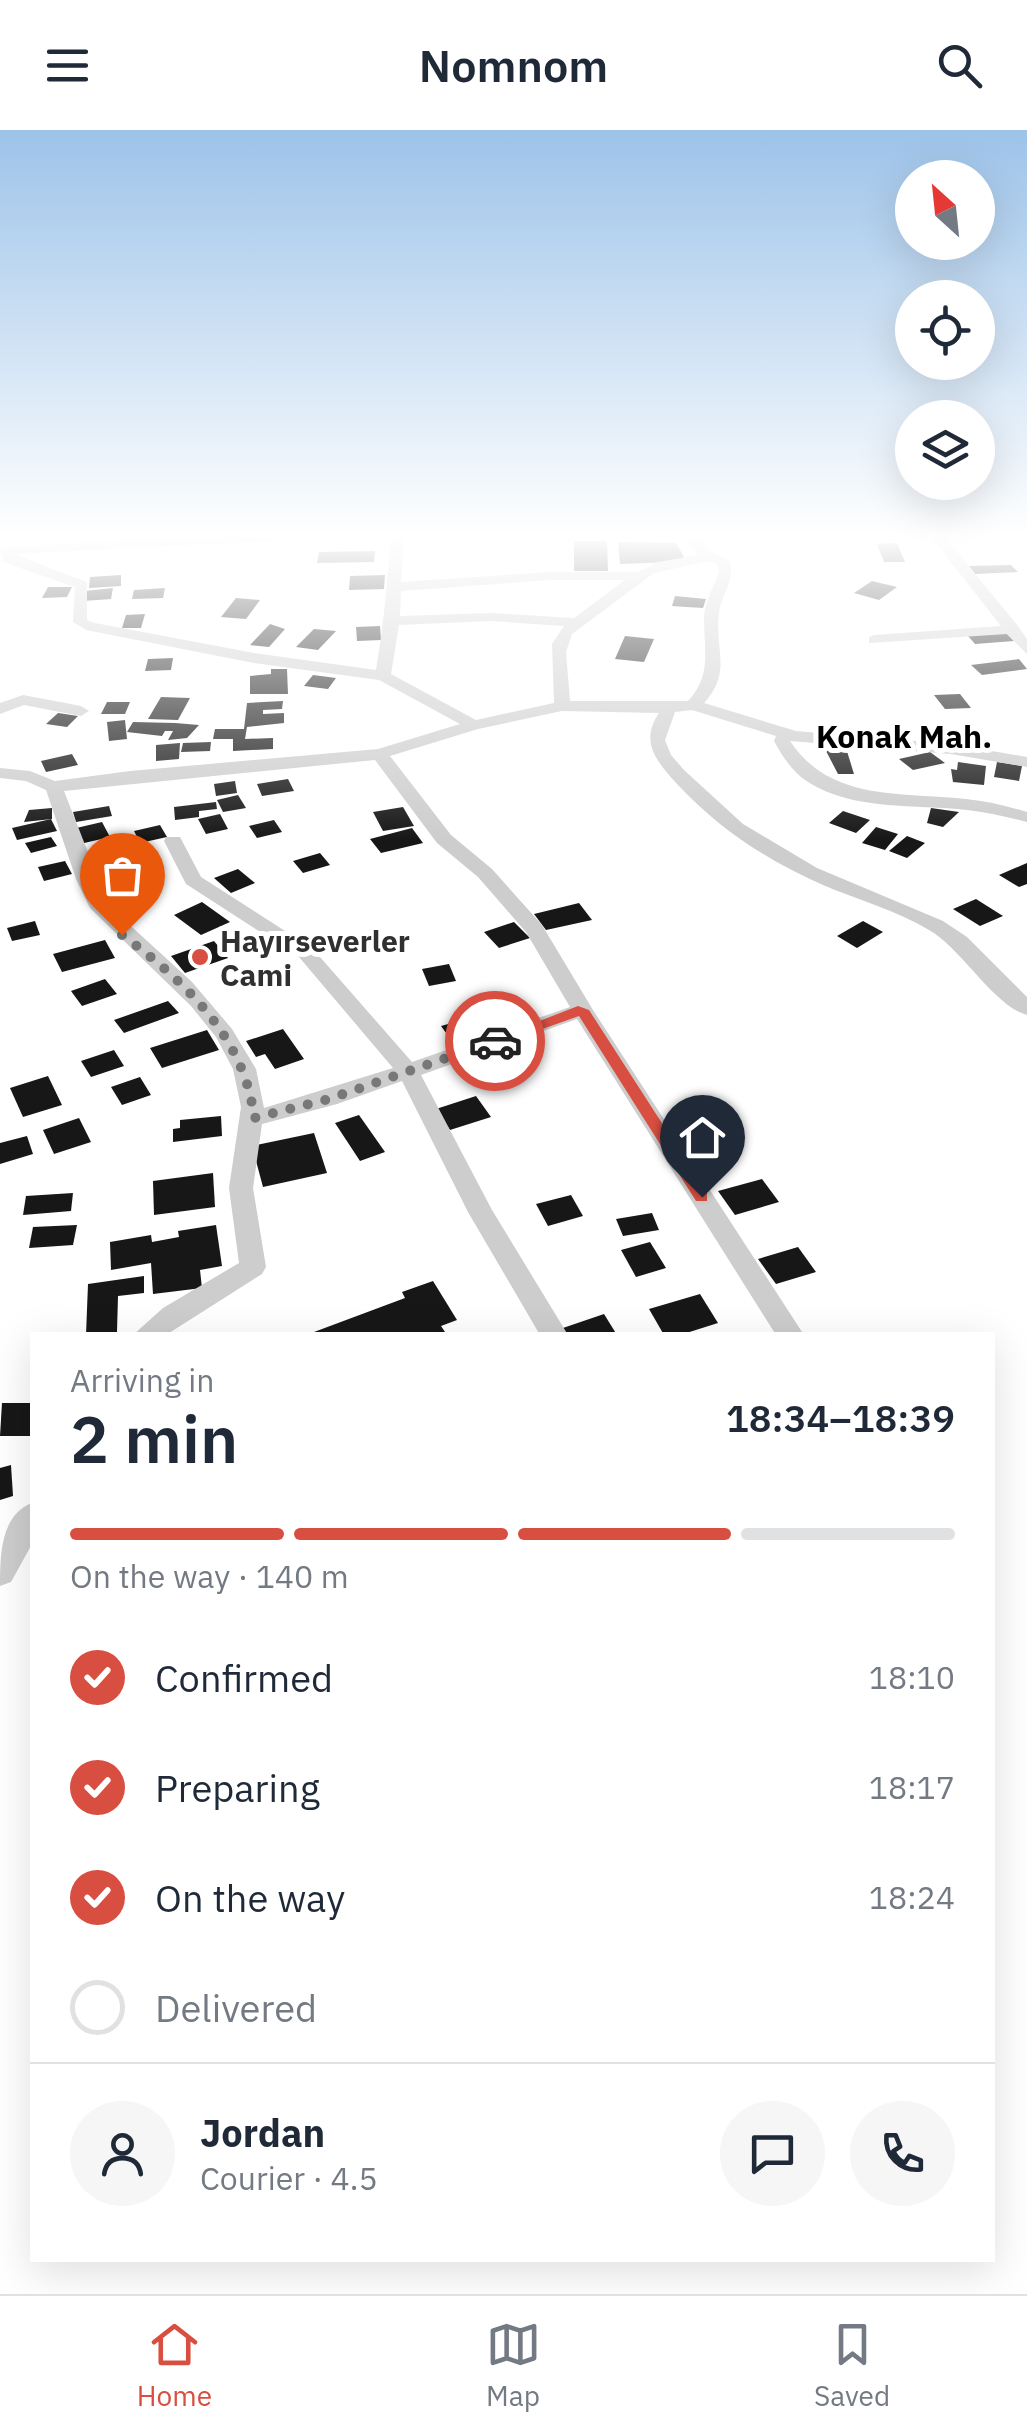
<!DOCTYPE html>
<html lang="en">
<head>
<meta charset="utf-8">
<style>
  :root { --surface:#fff; --page:#f6f6f7; --text:#1f2937; --muted:#747a83; --line:#e0e1e3; --accent:#d84f41 }
  body { margin:0; font-family:"IBM Plex Sans",sans-serif; background:var(--page); color:var(--text); height:100vh; display:flex; flex-direction:column; font-size:38px; white-space:nowrap }
  * { box-sizing:border-box; margin:0 }
  p { font-size:32px; color:var(--muted) }
  .icon { flex:none; width:55px; height:55px; fill:none; stroke:currentColor; stroke-width:2; stroke-linecap:round; stroke-linejoin:round }
  .map { position:relative; flex:1; overflow:hidden }
  .drawer { position:absolute; left:30px; top:1202px; width:965px; height:930px; display:flex; flex-direction:column; background:var(--surface); border-radius:0px; box-shadow:0 10px 40px #0002 }
  .drawer>* { flex:none }
  .needle { width:65px; rotate:333deg }
  .fabs { position:absolute; left:895px; top:30px; display:grid; gap:20px }
  .fabs a { display:grid; place-items:center; width:100px; height:100px; border-radius:50%; background:var(--surface); box-shadow:0 10px 40px #0002; font-size:50px }
  .pin { position:absolute; display:grid; place-items:center; width:85px; height:85px; color:#fff; margin:-102px -42px; border-radius:50% 50% 50% 0; rotate:-45deg; box-shadow:0 0 10px #0007 }
  .pin .icon { rotate:45deg }
  .courier { position:absolute; display:grid; place-items:center; width:100px; height:100px; margin:-50px; border:8px solid #d84f41; border-radius:50%; background:#fff; color:#222; box-shadow:0 2px 12px #0007 }
  .summary em { font-style:normal; font-weight:600 }
  .summary div { display:flex; flex-direction:column-reverse }
  .summary { display:flex; align-items:center; justify-content:space-between; height:170px; padding:0 40px }
  h1 { font-size:65px; font-weight:600; line-height:75px }
  .bar { display:grid; grid-template-columns:repeat(4,1fr); gap:15px 10px; align-content:center; height:120px; padding:0 40px }
  .bar i { height:12px; border-radius:8px; background:var(--line) }
  .bar .selected { background:var(--accent) }
  .bar p { grid-column:span 4 }
  .line { display:flex; align-items:center; gap:25px; padding:0 40px; border-top:2px solid var(--line) }
  .line div { flex:1 }
  .round { display:grid; place-items:center; flex:none; width:105px; height:105px; border-radius:52px; background:var(--page) }
  ol { padding:0 40px; list-style:none }
  li { display:flex; align-items:center; gap:30px; height:110px }
  li p { margin-inline-start:auto }
  li .icon { padding:10px; border-radius:50%; background:var(--accent); color:#fff; stroke-width:4 }
  li:last-child { color:var(--muted) }
  li i { width:55px; height:55px; border:5px solid var(--line); border-radius:50% }
  header { display:flex; justify-content:space-between; align-items:center; height:130px; padding:0 40px; background:var(--surface); font-size:45px; font-weight:600 }
  .tab-bar { display:flex; justify-content:space-around; align-items:center; height:140px; border-top:2px solid var(--line); background:var(--surface); font-size:28px; color:var(--muted) }
  .tab-bar a { display:grid; justify-items:center; gap:5px }
  .tab-bar .selected { color:var(--accent) }
  .map>svg:first-child { display:block }
</style>
</head>
<body>
<header><svg class="icon" aria-label="menu" viewBox="0 0 24 24"><path d="M4 6h16M4 12h16M4 18h16"/></svg>Nomnom<svg class="icon" aria-label="search" viewBox="0 0 24 24"><circle cx="10" cy="10" r="6"/><path d="M15 15l6 6"/></svg></header>
<div class="map">
<svg width="1027" height="2164" viewBox="0 0 1027 2164">
  <rect width="100%" height="100%" fill="#fff"/>
  <g fill="#171717">
    <path d="M574,411H607L608,441H574Z"/>
    <path d="M618,412L676,413L684,427L672,432L620,434Z"/>
    <path d="M897,413L905,432H884L877,414Z"/>
    <path d="M375,421L374,432L317,433L319,422Z"/>
    <path d="M1011,435L1018,442L975,444L969,436Z"/>
    <path d="M121,445V456L89,458L90,447Z"/>
    <path d="M385,445L384,459L349,460L350,446Z"/>
    <path d="M872,451L897,457L879,470L854,463Z"/>
    <path d="M48,457H72L67,467L42,468Z"/>
    <path d="M113,458L111,469L83,471L85,461Z"/>
    <path d="M165,458L163,468L132,469L134,460Z"/>
    <path d="M675,466L706,469L703,478L672,476Z"/>
    <path d="M236,468L260,470L246,489L221,487Z"/>
    <path d="M145,484L141,498H122L126,485Z"/>
    <path d="M270,494L285,499L269,517L250,515Z"/>
    <path d="M380,496L381,510L357,511L356,497Z"/>
    <path d="M314,499L336,501L318,520L296,517Z"/>
    <path d="M1006,503L1014,511L975,514L968,506Z"/>
    <path d="M625,506L654,509L644,532L615,529Z"/>
    <path d="M173,528L171,540L145,541L148,529Z"/>
    <path d="M1019,529L1027,539L982,545L971,535Z"/>
    <path d="M271,539H287L288,564H250V546L271,544Z"/>
    <path d="M313,545L336,548L328,559L304,556Z"/>
    <path d="M960,564L971,578L945,579L934,565Z"/>
    <path d="M161,567L190,568L178,590L148,589Z"/>
    <path d="M283,571L282,579L263,580V584L284,583V593L247,597L245,609L273,608V619L233,621V609H213L215,599H244L247,573Z"/>
    <path d="M107,572H130L125,584H101Z"/>
    <path d="M58,583L78,586L67,597L46,594Z"/>
    <path d="M125,590L127,609L109,611L107,592Z"/>
    <path d="M133,592L175,593L199,595L187,608L168,610L173,601H165L162,606L127,602Z"/>
    <path d="M211,612L210,621L181,622L183,613Z"/>
    <path d="M180,613L179,629L156,631V615Z"/>
    <path d="M846,618L854,644H838L825,619Z"/>
    <path d="M930,622L945,633L913,640L899,629Z"/>
    <path d="M72,624L78,635L46,642L41,631Z"/>
    <path d="M958,632L986,636L984,655L953,652L951,639L957,640Z"/>
    <path d="M997,632L1022,636L1019,651L994,647Z"/>
    <path d="M288,649L294,661L262,666L257,654Z"/>
    <path d="M235,651L237,663L216,666L214,654Z"/>
    <path d="M238,665L246,678L223,682L217,670Z"/>
    <path d="M216,672L217,679L199,681V687L175,690L174,677Z"/>
    <path d="M109,676L112,686L76,692L73,682Z"/>
    <path d="M403,677L414,696L383,701L373,682Z"/>
    <path d="M52,678V689L24,692L29,680Z"/>
    <path d="M931,678L959,682L943,697L927,693Z"/>
    <path d="M843,681L870,690L856,703L829,693Z"/>
    <path d="M220,684L228,699L206,704L198,689Z"/>
    <path d="M51,689L57,701L17,710L12,698Z"/>
    <path d="M274,690L282,702L257,708L249,696Z"/>
    <path d="M102,692L110,707L80,714L72,699Z"/>
    <path d="M160,695L167,707L140,713L134,701Z"/>
    <path d="M876,697L898,704L885,720L862,713Z"/>
    <path d="M412,698L423,713L381,723L370,709Z"/>
    <path d="M907,706L925,713L907,728L889,721Z"/>
    <path d="M51,707L57,716L31,723L25,713Z"/>
    <path d="M320,723L330,735L303,743L293,731Z"/>
    <path d="M65,731L72,744L44,751L38,737Z"/>
    <path d="M1027,733V754L1019,757L999,745Z"/>
    <path d="M238,739L255,753L231,763L214,748Z"/>
    <path d="M976,769L1003,786L980,796L953,779Z"/>
    <path d="M202,772L230,792L201,805L174,785Z"/>
    <path d="M579,773L592,790L546,800L534,784Z"/>
    <path d="M35,791L40,805L12,811L7,798Z"/>
    <path d="M863,791L883,802L857,818L837,806Z"/>
    <path d="M514,792L530,808L499,818L484,802Z"/>
    <path d="M105,810L115,828L62,842L53,824Z"/>
    <path d="M214,811L228,828L185,843L171,826Z"/>
    <path d="M449,834L456,851L429,856L422,839Z"/>
    <path d="M105,849L117,864L82,876L71,861Z"/>
    <path d="M168,871L179,883L124,903L114,890Z"/>
    <path d="M477,886L493,907L457,918L441,896Z"/>
    <path d="M283,899L304,929L275,939L265,924L256,927L246,911Z"/>
    <path d="M207,900L219,920L162,938L150,918Z"/>
    <path d="M114,920L124,936L91,947L81,931Z"/>
    <path d="M48,946L62,975L23,987L10,958Z"/>
    <path d="M140,947L151,965L122,975L111,957Z"/>
    <path d="M476,966L491,987L450,1000L436,979Z"/>
    <path d="M359,985L385,1022L360,1031L335,993Z"/>
    <path d="M221,986L222,1006L173,1012V999L180,998V990Z"/>
    <path d="M79,988L91,1012L54,1024L43,1000Z"/>
    <path d="M314,1003L327,1043L263,1057L252,1016Z"/>
    <path d="M27,1006L33,1024L0,1034V1013Z"/>
    <path d="M213,1043L215,1077L154,1085L153,1051Z"/>
    <path d="M762,1049L779,1072L735,1085L718,1061Z"/>
    <path d="M73,1063L71,1081L23,1085L26,1066Z"/>
    <path d="M571,1065L583,1086L548,1096L536,1074Z"/>
    <path d="M652,1083L659,1100L623,1106L616,1089Z"/>
    <path d="M77,1095L73,1115L29,1118L33,1097Z"/>
    <path d="M216,1095L222,1136L200,1140L202,1158L153,1164L151,1133L111,1140L110,1112L151,1105L152,1112L179,1107L178,1101Z"/>
    <path d="M650,1112L666,1138L636,1147L621,1120Z"/>
    <path d="M798,1117L816,1142L776,1154L758,1129Z"/>
    <path d="M144,1146V1163L118,1166L117,1202L86,1205L88,1154Z"/>
    <path d="M433,1151L457,1190L441,1196L447,1205H306L405,1168L402,1162Z"/>
    <path d="M700,1164L718,1193L680,1205H664L649,1179Z"/>
    <path d="M604,1184L617,1205H564L560,1199Z"/>
    <path d="M2,1273H32V1306H0Z"/>
    <path d="M11,1335L13,1366L0,1370V1338Z"/>
  </g>
  <g fill="none" stroke-linecap="round" stroke-linejoin="round">
    <g fill="#cdcdcd" fill-rule="evenodd">
      <path d="M179,407H280L273,411L14,424L87,452V490L95,493L254,523L376,540C384,493 387,453 391,407H404L401,452L550,442H638L658,432L698,425L685,407H698L707,419L729,430C737,449 721,464 719,483C714,519 733,541 704,573L796,601L951,614L1027,627V637L951,624L790,611C830,672 902,662 966,669C987,671 1007,676 1027,682V692C1007,687 987,682 967,680C916,674 853,681 808,652C792,642 783,627 774,611L776,606L692,580L675,582L665,610L671,625L684,640L743,694L817,738L943,791L967,807L1027,867V885C994,876 962,819 929,800C896,780 858,770 823,755C768,731 719,699 678,655C657,632 639,612 659,583L562,581L478,599L390,626L451,705L492,739L542,795L593,880L804,1205H776L577,889L421,945L492,1080L568,1205H540L468,1082L402,951L337,974L262,994L253,1058L266,1137L262,1144L166,1205H133L163,1178L239,1133L229,1058L241,977L233,939L216,907L191,876L90,778L76,749L46,660L26,651L0,648V638L30,641L55,651L130,641L378,619L460,594L379,550L254,533L86,500L73,492L75,457L3,432L0,418ZM709,431L718,435L719,442C714,456 704,473 704,488C704,520 712,546 688,571H570L566,522L572,504L654,443ZM550,450H625L574,488L491,483L400,486L401,461ZM491,491L564,496L552,514L554,573L476,590L391,544L399,495ZM375,630L437,713L478,747L526,802L570,877L412,932L313,819L201,747L180,707H166L164,711L186,754L299,827L393,938L264,978L256,939L232,899L192,852L109,776L64,661Z"/>
      <path d="M931,407H945L1018,496L1027,509V524L1007,504L869,513V507L874,505L1001,496Z"/>
      <path d="M23,565L81,576L89,581L81,586L24,575L0,584V573Z"/>
      <path d="M32,1373V1414L11,1452L0,1456C0,1427 0,1385 32,1373Z"/>
    </g>
  </g>
  <linearGradient id="sky" x2="0" y2="1"><stop stop-color="#9dc3e9"/><stop offset="0.57" stop-color="#fff"/><stop offset="1" stop-color="#fff" stop-opacity="0"/></linearGradient>
  <rect width="1027" height="710" fill="url(#sky)"/>
  <path fill="#d84f41" d="M578,876L589,880L707,1063V1071H696L579,886L500,914L488,911Z"/>
  <g fill="none" stroke-linecap="round" stroke-linejoin="round">
    <path stroke="#787878" stroke-width="10" stroke-dasharray="0 18" d="M122,805C184,850 246,909 254,988L329,969L495,911"/>
  </g>
  <circle fill="#d84f41" stroke="#fff" stroke-width="4" cx="200" cy="827" r="10"/>
  <g text-anchor="middle" dominant-baseline="central" stroke-width="10" stroke-linejoin="round" paint-order="stroke">
    <g font-size="30" font-weight="bold" fill="#303030" stroke="#fff" text-anchor="start">
      <text x="220" y="810">Hayırseverler<tspan x="220" dy="34">Cami</tspan></text>
    </g>
    <g font-size="32" font-weight="bold" fill="#000" stroke="#fff">
      <text x="904" y="606">Konak Mah.</text>
    </g>
  </g>
</svg>
<div class="fabs">
<a><svg class="needle" viewBox="-14 -14 28 28"><path d="M0-13l5 13h-10z" fill="#e53935"/><path d="M0 13l5-13h-10z" fill="#747a83"/></svg></a>
<a><svg class="icon" aria-label="locate" viewBox="0 0 24 24"><circle cx="12" cy="12" r="6"/><path d="M12 2v4M12 18v4M2 12h4M18 12h4"/></svg></a>
<a><svg class="icon" aria-label="layers" viewBox="0 0 24 24"><path d="M12 4l9 5-9 5-9-5zM3 14l9 5 9-5"/></svg></a>
</div>
<div class="pin" style="left:122px;top:805px;background:#ea580c"><svg class="icon" aria-label="bag" viewBox="0 0 24 24"><path d="M5 8h14l-1 12H6zM9 8a3 3 0 0 1 6 0"/></svg></div>
<div class="pin" style="left:702px;top:1067px;background:#1f2937"><svg class="icon" aria-label="home" viewBox="0 0 24 24"><path d="M3 11l9-7 9 7M6 9v11h12V9"/></svg></div>
<div class="courier" style="left:495px;top:911px"><svg class="icon" aria-label="car" viewBox="0 0 24 24"><path d="M5 17H2v-5l4-1 3-4h7l3 4 3 1v5h-3M9 17h6M6 11h13"/><circle cx="7" cy="17" r="2"/><circle cx="17" cy="17" r="2"/></svg></div>
<section class="drawer">
<div class="summary"><div><h1>2 min</h1><p>Arriving in</p></div><em>18:34–18:39</em></div>
<div class="bar"><i class="selected"></i><i class="selected"></i><i class="selected"></i><i></i><p>On the way · 140 m</p></div>
<ol>
<li><svg class="icon" aria-label="check" viewBox="0 0 24 24"><path d="M5 12l5 5 9-10"/></svg>Confirmed<p>18:10</p></li>
<li><svg class="icon" aria-label="check" viewBox="0 0 24 24"><path d="M5 12l5 5 9-10"/></svg>Preparing<p>18:17</p></li>
<li><svg class="icon" aria-label="check" viewBox="0 0 24 24"><path d="M5 12l5 5 9-10"/></svg>On the way<p>18:24</p></li>
<li><i></i>Delivered</li>
</ol>
<div class="line" style="height:180px"><a class="round"><svg class="icon" aria-label="person" viewBox="0 0 24 24"><circle cx="12" cy="8" r="4"/><path d="M4 21q1-7 8-7t8 7"/></svg></a><div><b>Jordan</b><p>Courier · 4.5</p></div><a class="round"><svg class="icon" aria-label="chat" viewBox="0 0 24 24"><path d="M4 5h16v11H9l-5 4z"/></svg></a><a class="round"><svg class="icon" aria-label="phone" viewBox="0 0 24 24"><path d="M5 4h4l2 5-3 2q2 4 5 5l2-3 5 2v4C11 20 4 13 5 4z"/></svg></a></div>
</section>
</div>
<nav class="tab-bar">
<a class="selected"><svg class="icon" aria-label="home" viewBox="0 0 24 24"><path d="M3 11l9-7 9 7M6 9v11h12V9"/></svg>Home</a>
<a><svg class="icon" aria-label="map" viewBox="0 0 24 24"><path d="M3 6l6-2 6 2 6-2v14l-6 2-6-2-6 2zM9 4v14M15 6v14"/></svg>Map</a>
<a><svg class="icon" aria-label="saved" viewBox="0 0 24 24"><path d="M7 4h10v16l-5-4-5 4z"/></svg>Saved</a>
</nav>
</body>
</html>
